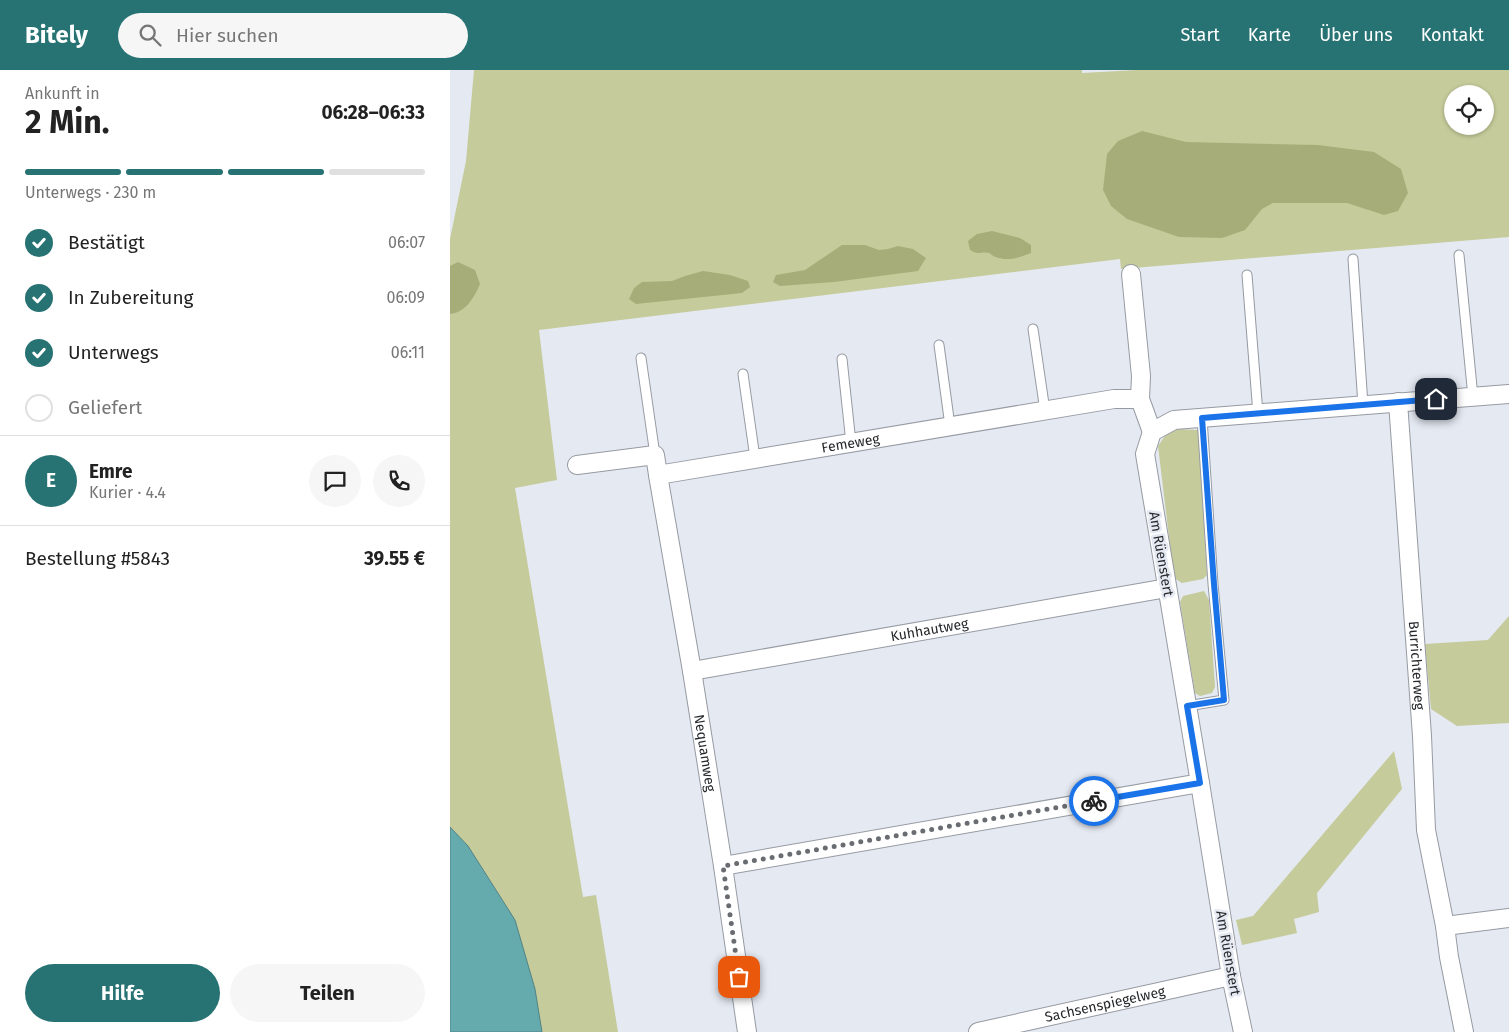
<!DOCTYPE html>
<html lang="de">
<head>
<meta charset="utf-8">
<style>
  :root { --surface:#fff; --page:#f6f6f6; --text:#222; --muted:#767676; --line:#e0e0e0; --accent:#277273 }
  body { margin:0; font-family:"Fira Sans",sans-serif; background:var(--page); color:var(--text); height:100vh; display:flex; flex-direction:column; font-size:19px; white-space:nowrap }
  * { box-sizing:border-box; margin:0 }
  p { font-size:16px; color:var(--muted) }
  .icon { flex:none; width:28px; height:28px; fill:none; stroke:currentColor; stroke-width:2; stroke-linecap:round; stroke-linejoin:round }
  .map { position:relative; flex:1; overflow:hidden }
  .details { display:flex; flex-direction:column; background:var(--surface); width:450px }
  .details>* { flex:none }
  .buttons { position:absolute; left:994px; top:15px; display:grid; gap:10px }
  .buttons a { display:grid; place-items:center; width:50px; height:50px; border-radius:50%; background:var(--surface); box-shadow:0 1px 4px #0004; font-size:25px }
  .pin { position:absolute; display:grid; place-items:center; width:42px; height:42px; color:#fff; margin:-21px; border-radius:10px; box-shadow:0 2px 8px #0006 }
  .courier { position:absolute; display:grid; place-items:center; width:50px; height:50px; margin:-25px; border:4px solid #1a73e8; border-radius:50%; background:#fff; color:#222; box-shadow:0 1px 6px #0007 }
  .summary em { font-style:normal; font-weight:700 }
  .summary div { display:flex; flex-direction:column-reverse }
  .summary { display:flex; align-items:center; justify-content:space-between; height:85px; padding:0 25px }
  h1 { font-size:32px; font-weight:700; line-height:38px }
  .bar { display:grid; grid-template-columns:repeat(4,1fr); gap:8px 5px; align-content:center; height:60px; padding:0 25px }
  .bar i { height:6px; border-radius:4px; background:var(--line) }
  .bar .active { background:var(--accent) }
  .bar p { grid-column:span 4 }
  .line { display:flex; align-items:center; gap:12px; padding:0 25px; border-top:1px solid var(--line) }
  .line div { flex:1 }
  .round { display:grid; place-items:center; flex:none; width:52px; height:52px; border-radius:26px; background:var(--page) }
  ol { padding:0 25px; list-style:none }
  li { display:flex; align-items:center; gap:15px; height:55px }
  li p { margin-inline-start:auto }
  li .icon { padding:5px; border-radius:50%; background:var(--accent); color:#fff; stroke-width:4 }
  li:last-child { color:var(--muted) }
  li i { width:28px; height:28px; border:2px solid var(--line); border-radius:50% }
  .primary-button { display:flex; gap:10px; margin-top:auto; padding:10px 25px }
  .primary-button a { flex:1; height:58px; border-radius:30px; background:var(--accent); color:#fff; font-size:20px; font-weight:700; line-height:58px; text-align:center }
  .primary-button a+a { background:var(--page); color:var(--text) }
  header { display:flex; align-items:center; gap:30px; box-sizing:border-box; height:70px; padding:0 25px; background:var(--accent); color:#fff }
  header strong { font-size:24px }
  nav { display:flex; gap:28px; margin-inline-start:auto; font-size:18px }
  .search { width:350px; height:45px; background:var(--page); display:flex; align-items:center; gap:12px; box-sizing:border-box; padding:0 18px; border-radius:28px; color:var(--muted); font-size:19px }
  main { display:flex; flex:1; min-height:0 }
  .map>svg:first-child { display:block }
</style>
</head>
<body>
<header>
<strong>Bitely</strong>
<div class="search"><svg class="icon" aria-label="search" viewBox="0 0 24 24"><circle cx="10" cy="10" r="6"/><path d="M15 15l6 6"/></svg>Hier suchen</div>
<nav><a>Start</a><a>Karte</a><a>Über uns</a><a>Kontakt</a></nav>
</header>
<main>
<section class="details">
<div class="summary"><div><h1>2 Min.</h1><p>Ankunft in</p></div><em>06:28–06:33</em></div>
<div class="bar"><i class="active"></i><i class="active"></i><i class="active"></i><i></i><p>Unterwegs · 230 m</p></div>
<ol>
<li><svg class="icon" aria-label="check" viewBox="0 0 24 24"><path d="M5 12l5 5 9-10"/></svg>Bestätigt<p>06:07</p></li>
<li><svg class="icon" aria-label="check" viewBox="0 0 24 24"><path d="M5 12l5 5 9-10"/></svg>In Zubereitung<p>06:09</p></li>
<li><svg class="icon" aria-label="check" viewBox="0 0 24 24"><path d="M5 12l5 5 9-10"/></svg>Unterwegs<p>06:11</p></li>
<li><i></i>Geliefert</li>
</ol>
<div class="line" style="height:90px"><b class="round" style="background:var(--accent);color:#fff">E</b><div><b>Emre</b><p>Kurier · 4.4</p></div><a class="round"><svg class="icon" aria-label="chat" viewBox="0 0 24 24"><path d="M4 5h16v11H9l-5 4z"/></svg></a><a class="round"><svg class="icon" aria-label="phone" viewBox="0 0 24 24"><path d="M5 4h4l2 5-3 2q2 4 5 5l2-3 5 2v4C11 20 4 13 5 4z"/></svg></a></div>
<div class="line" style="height:65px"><div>Bestellung #5843</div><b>39.55 €</b></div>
<div class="primary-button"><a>Hilfe</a><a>Teilen</a></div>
</section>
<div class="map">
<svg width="1059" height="962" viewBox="0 0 1059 962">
  <rect width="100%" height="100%" fill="#e5e9f2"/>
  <g fill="#c5cb9a" fill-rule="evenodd">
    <path d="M24,0H632V3L687,0H1059V167L671,199L670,189L89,260L107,410L65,418L133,827L146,825L168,962H0V169L16,91ZM1002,24H1035V56H1002Z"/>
    <path d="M728,359L748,360L757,505L753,509L732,513L724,508L708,376L715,366Z"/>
    <path d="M754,521L759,530L765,617L762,623L750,626L745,623L730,532L733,526Z"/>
    <path d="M1059,546V653L1007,656L981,639L975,574L1038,570Z"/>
    <path d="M944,681L952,719L867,823L869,842L844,849L847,863L792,875L786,850L803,846Z"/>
  </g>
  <g fill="#a7ad79">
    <path d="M692,61L736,72L868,75L924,82L951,99L958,123L948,141L934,145L897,133H823L812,139L795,160L772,168L729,167L677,149L661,136L653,120L657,84L668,71Z"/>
    <path d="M542,161L570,168L581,175V183C570,187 558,192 546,187C544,187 541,184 539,183C530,181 530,186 520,180L518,171L527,164Z"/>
    <path d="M392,175H415L429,180L438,179L448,176L463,179L476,188L468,201L384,212L330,216L323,212L326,205L355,200Z"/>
    <path d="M8,192L25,200L30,214C24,228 16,242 0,244V196Z"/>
    <path d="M253,201L280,205L298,211L300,217L292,223L186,234L179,229L184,218L192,212L222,211L235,206Z"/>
  </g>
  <path fill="#65aaad" stroke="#528386" d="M0,757L18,776L65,850L85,919L92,962H0Z"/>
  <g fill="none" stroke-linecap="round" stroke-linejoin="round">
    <defs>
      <g id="service">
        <path d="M1009,185L1023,327"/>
        <path d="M903,189L913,335"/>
        <path d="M797,205L808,344"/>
        <path d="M583,259L595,341"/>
        <path d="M489,275L500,356"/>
        <path d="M191,288L205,385"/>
        <path d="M392,289L401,373"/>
        <path d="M293,304L305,388"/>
        <path d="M737,636L774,630L763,514L752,348"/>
      </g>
      <g id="minor">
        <path d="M681,204L691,306L690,329"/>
        <path id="s1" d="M948,332L972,666L976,760L995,856L1059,848"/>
        <path id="s2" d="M127,395L205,385L208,405L664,329H690L702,362"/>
        <path id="s3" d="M208,405L242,601L273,796L297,962"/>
        <path id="s4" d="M242,601L717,518"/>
        <path d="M273,796L750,713"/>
        <path d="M995,856L999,887L1014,962"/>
        <path id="s5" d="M528,962L781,906"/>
        <path d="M793,962L781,906L750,713L695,384L702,362L724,350L1059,324"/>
      </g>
    </defs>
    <use href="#service" stroke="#969aa2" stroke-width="11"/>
    <use href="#minor" stroke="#969aa2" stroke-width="20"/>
    <use href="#service" stroke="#fff" stroke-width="9"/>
    <use href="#minor" stroke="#fff" stroke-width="18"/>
  </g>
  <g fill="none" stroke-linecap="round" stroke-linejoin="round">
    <path stroke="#696c71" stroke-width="5" stroke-dasharray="0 9" d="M289,907L273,796L644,731"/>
    <path stroke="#1a73e8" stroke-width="6" d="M644,731L750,713L737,636L774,630L764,514L752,348L986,329"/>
  </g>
  <g text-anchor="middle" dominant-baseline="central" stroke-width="5" stroke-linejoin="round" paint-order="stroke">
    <g font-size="14" fill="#26282b" stroke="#e5e9f2">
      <text stroke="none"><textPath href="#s2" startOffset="294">Femeweg</textPath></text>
      <text transform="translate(711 484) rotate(80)">Am Rüenstert</text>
      <text stroke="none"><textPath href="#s4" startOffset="241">Kuhhautweg</textPath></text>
      <text stroke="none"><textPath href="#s1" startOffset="264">Burrichterweg</textPath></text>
      <text stroke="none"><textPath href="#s3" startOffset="282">Nequamweg</textPath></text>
      <text transform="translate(778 883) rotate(80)">Am Rüenstert</text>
      <text stroke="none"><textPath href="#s5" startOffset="130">Sachsenspiegelweg</textPath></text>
    </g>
  </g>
</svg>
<div class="buttons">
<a><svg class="icon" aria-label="locate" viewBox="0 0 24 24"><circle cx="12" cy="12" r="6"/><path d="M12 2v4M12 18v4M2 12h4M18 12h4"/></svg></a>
</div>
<div class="pin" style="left:289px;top:907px;background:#ea580c"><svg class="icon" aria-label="bag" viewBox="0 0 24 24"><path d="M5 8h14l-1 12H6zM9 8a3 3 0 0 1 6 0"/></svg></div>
<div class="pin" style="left:986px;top:329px;background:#1f2937"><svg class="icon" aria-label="home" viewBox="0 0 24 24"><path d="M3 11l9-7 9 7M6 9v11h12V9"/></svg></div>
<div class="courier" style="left:644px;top:731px"><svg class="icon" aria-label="bike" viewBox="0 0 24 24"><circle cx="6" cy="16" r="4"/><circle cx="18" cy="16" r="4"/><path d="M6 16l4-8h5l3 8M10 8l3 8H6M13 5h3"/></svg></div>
</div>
</main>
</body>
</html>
